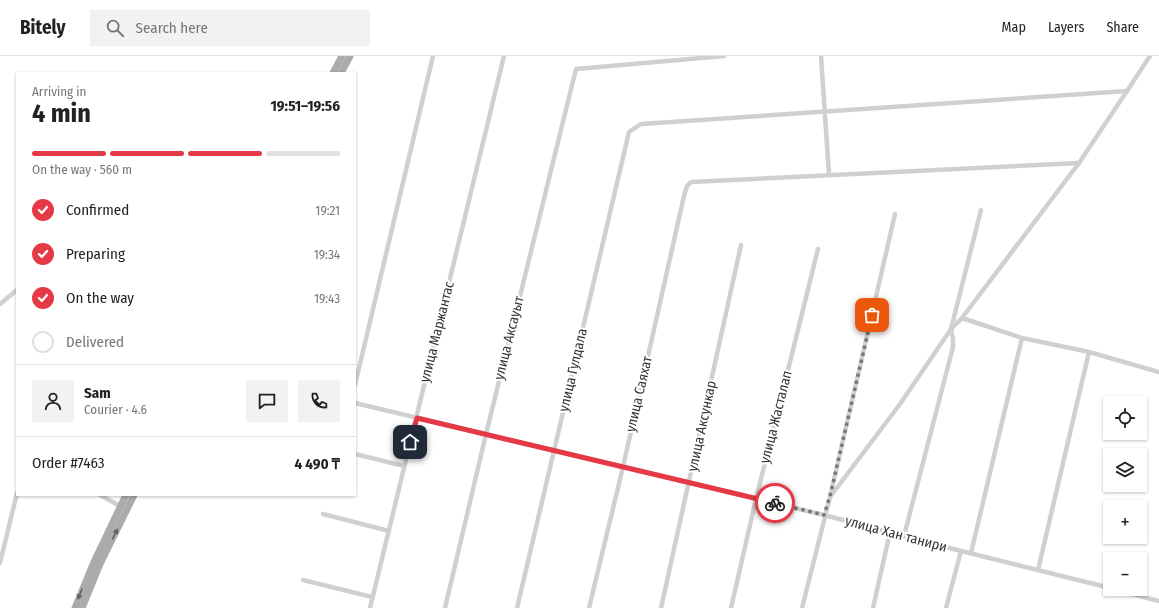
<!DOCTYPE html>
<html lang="en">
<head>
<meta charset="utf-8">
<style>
  :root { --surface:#fff; --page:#f2f2f2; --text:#222; --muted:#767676; --line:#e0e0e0; --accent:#e63946 }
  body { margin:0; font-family:"Fira Sans Condensed",sans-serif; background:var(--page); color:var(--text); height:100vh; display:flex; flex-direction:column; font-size:15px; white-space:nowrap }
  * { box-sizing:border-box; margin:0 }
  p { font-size:13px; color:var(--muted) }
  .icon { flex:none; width:22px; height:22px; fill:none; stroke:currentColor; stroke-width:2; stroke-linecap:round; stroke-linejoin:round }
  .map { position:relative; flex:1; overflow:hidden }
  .panel { position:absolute; left:16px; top:16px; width:340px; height:424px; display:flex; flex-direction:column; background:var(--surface); border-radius:0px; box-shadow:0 1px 3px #0004 }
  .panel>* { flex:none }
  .controls { position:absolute; left:1103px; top:340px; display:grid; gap:8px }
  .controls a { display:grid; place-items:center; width:44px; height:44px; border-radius:0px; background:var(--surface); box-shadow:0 1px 3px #0004; font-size:20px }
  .pin { position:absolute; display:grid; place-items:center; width:34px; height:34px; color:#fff; margin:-17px; border-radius:8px; box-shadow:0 2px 6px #0006 }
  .courier { position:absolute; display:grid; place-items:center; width:40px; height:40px; margin:-20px; border:3px solid #e63946; border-radius:50%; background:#fff; color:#222; box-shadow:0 1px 5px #0007 }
  .summary em { font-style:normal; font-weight:700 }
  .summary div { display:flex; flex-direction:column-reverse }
  .summary { display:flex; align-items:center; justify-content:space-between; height:68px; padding:0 16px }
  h1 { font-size:26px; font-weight:700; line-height:30px }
  .bar { display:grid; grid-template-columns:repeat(4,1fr); gap:6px 4px; align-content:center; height:48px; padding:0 16px }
  .bar i { height:5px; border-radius:3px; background:var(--line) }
  .bar .current { background:var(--accent) }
  .bar p { grid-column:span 4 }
  .line { display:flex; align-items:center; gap:10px; padding:0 16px; border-top:1px solid var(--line) }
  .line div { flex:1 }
  .round { display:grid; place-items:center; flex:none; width:42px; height:42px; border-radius:0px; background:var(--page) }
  ol { padding:0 16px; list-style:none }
  li { display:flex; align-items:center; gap:12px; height:44px }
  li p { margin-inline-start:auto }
  li .icon { padding:4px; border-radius:50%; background:var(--accent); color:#fff; stroke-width:4 }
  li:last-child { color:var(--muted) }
  li i { width:22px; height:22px; border:2px solid var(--line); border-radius:50% }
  header { display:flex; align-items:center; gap:24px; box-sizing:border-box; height:56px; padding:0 20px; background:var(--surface); border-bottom:1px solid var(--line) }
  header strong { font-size:19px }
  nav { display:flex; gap:22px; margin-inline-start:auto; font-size:14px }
  .search { width:280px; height:36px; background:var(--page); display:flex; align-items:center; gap:10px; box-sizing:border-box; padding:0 14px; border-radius:0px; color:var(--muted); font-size:15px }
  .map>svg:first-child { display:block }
</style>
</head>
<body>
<header>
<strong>Bitely</strong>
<div class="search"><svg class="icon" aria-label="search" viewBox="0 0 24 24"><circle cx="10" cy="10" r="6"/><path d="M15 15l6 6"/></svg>Search here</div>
<nav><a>Map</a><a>Layers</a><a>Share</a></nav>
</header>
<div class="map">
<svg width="1159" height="552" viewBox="0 0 1159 552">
  <rect width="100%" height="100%" fill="#fff"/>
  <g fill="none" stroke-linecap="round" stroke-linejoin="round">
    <g stroke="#d0d0d0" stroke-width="4.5">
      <path d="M821,0L829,119"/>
      <path d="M0,248L17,234"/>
      <path d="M962,262L1022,282L1089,296L1159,316"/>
      <path d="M355,329L433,0"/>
      <path d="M355,347L824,459L941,490L1110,532"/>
      <path d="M355,398L404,410"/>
      <path d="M100,439L120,450"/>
      <path d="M830,441L900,348L951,273L962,262L1079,107L1127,35"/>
      <path d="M323,458L389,475"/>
      <path d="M904,480L953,291V283L951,273L981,154"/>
      <path d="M971,497L1022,282"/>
      <path d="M0,507L17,437"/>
      <path d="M1038,514L1089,296"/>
      <path d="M303,524L372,541"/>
      <path d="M1113,533L1159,545"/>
      <path d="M370,552L504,0"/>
      <path d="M445,552L486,378L576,13L724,0"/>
      <path d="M517,552L629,76L641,68L1127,35L1150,0"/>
      <path d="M589,552L623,411L684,140L687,130L691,126L1079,107"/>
      <path d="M661,552L741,189"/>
      <path d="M731,552L756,443L818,193"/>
      <path d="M802,552L830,441L895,158"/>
      <path d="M873,552L890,476"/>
      <path d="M946,552L961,495"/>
    </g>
    <g stroke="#ababab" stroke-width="7">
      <path d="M333,17L342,0"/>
      <path d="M341,17L350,0"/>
      <path d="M75,552L94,506L126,439"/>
      <path d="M82,552L100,508L134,439"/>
    </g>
  </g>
  <defs><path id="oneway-solid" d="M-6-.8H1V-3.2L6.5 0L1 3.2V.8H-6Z"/></defs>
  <g fill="#636363">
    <use href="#oneway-solid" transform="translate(115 478) rotate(-64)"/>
    <use href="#oneway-solid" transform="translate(80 538) rotate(111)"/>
  </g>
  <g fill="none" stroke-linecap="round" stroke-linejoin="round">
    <path stroke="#7a7a7a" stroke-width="4" stroke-dasharray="0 7.2" d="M775,447L824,459L830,440L872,259"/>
    <path stroke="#e63946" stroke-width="5" d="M410,386L417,362L775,447"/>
  </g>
  <g text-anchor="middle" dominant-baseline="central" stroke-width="4" stroke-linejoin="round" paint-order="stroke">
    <g font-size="14" fill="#333" stroke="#fff">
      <text transform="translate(437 276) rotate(-76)">улица Маржантас</text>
      <text transform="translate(509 282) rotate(-76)">улица Аксауыт</text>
      <text transform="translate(573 314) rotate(-77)">улица Гулдала</text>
      <text transform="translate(639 338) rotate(-77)">улица Саяхат</text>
      <text transform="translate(776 361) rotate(-76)">улица Жасталап</text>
      <text transform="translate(702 370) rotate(-78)">улица Аксункар</text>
      <text transform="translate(896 478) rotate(15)">улица Хан танири</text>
    </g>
  </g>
</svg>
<div class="controls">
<a><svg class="icon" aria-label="locate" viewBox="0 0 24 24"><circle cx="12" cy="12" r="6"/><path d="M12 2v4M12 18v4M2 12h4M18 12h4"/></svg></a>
<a><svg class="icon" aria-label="layers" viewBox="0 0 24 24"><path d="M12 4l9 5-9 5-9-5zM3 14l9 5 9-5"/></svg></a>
<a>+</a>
<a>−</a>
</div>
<div class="pin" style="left:872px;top:259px;background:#ea580c"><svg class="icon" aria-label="bag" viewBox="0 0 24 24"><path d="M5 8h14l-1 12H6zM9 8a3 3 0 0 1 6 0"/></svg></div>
<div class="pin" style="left:410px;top:386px;background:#1f2937"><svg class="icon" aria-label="home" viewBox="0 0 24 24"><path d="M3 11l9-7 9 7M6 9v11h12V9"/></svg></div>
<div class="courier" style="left:775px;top:447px"><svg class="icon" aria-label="bike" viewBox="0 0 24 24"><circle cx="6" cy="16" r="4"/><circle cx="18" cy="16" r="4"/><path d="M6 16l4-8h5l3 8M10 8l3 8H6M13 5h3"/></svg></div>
<section class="panel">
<div class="summary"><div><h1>4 min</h1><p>Arriving in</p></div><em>19:51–19:56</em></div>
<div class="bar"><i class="current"></i><i class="current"></i><i class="current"></i><i></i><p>On the way · 560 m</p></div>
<ol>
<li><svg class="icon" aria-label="check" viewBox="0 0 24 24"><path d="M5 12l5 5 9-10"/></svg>Confirmed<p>19:21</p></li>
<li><svg class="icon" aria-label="check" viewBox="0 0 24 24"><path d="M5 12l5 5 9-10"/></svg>Preparing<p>19:34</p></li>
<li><svg class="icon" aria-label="check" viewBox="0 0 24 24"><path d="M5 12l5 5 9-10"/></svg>On the way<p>19:43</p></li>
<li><i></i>Delivered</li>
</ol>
<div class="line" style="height:72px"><a class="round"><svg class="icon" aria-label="person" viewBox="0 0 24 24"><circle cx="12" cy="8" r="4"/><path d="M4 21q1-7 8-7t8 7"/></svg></a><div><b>Sam</b><p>Courier · 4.6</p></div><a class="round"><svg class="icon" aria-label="chat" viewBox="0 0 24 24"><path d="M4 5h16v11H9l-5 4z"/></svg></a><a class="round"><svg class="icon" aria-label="phone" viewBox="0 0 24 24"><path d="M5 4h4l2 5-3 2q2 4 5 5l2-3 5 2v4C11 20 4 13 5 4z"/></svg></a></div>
<div class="line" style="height:52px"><div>Order #7463</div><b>4 490 ₸</b></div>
</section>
</div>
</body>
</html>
